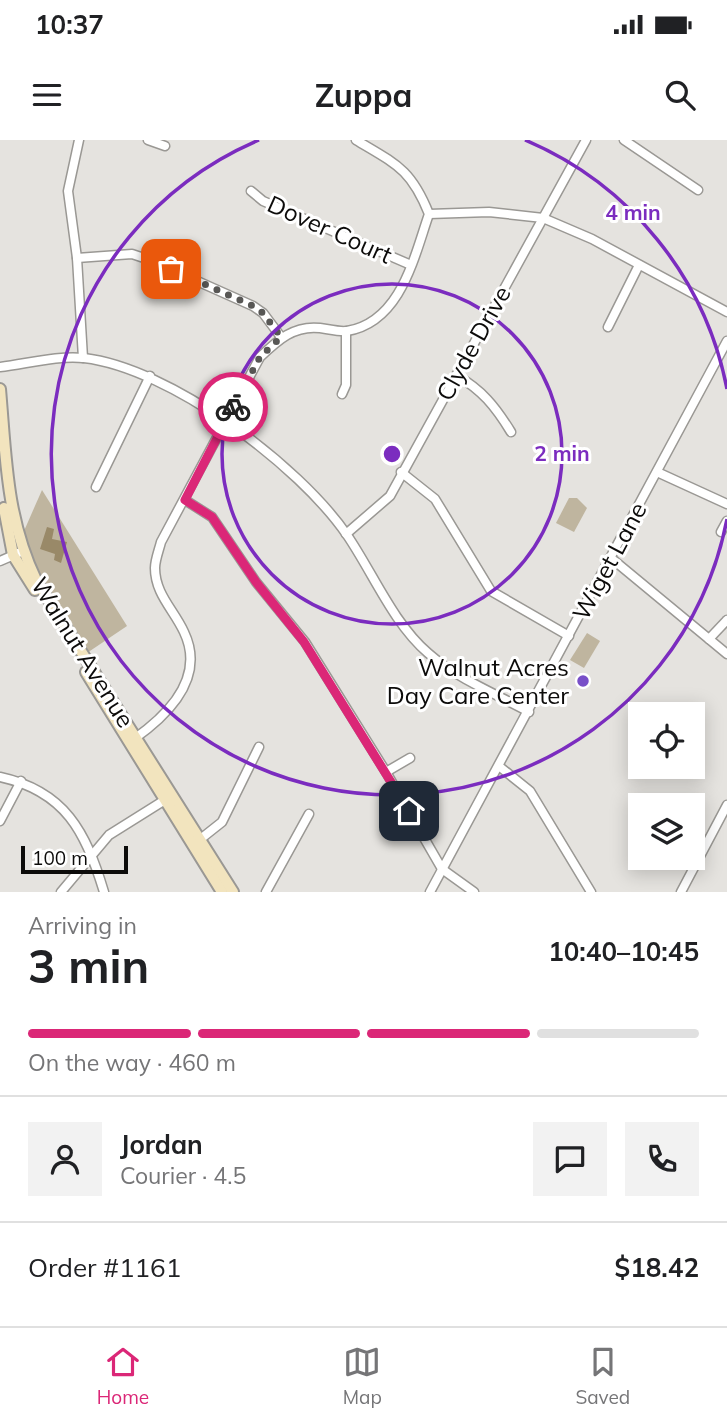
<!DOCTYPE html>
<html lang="en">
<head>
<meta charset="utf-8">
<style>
  :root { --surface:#fff; --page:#f2f2f2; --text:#202124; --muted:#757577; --line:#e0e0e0; --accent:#db2777 }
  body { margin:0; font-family:Mulish,sans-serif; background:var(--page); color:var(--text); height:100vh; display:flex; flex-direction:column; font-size:26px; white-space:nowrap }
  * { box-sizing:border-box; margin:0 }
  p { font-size:23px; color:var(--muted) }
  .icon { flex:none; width:38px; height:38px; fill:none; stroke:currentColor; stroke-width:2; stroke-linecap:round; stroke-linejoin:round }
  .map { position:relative; height:752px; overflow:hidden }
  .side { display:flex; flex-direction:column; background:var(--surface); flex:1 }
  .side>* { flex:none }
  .tools { position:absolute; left:628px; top:562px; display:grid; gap:14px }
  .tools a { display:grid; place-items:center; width:77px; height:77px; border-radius:0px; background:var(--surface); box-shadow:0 4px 18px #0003; font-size:35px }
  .scale { position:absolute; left:21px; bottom:18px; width:107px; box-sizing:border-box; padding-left:7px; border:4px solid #0c0b0a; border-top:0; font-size:19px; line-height:24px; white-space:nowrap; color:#0c0b0a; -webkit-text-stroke:5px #fff; paint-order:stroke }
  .pin { position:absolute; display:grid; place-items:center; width:60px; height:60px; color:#fff; margin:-30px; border-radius:14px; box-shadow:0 4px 10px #0006 }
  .courier { position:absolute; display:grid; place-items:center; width:70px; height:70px; margin:-35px; border:5px solid #db2777; border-radius:50%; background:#fff; color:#222; box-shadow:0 2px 9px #0007 }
  .summary em { font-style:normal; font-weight:700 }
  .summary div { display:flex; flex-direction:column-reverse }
  .summary { display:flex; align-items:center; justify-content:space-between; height:119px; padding:0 28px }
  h1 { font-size:46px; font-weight:700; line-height:52px }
  .bar { display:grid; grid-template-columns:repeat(4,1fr); gap:10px 7px; align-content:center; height:84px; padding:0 28px }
  .bar i { height:9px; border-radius:5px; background:var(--line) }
  .bar .active { background:var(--accent) }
  .bar p { grid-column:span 4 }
  .line { display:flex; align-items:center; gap:18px; padding:0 28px; border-top:2px solid var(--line) }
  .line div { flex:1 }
  .round { display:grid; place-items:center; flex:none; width:74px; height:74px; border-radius:0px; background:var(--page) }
  .status { display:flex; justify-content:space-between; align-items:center; height:49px; padding:0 35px; background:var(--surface); direction:ltr }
  .status svg { height:19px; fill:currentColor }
  header { display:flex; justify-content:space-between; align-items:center; height:91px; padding:0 28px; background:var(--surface); font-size:32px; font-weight:700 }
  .menu { display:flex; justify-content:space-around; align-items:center; height:98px; border-top:2px solid var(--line); background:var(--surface); font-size:19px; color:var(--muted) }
  .menu a { display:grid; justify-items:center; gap:4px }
  .menu .active { color:var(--accent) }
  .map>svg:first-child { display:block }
</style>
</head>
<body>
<div class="status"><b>10:37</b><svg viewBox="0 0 49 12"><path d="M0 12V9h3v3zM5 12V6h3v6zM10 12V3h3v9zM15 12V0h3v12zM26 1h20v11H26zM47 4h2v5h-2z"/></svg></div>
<header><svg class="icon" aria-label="menu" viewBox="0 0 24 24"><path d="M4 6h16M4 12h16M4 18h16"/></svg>Zuppa<svg class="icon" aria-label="search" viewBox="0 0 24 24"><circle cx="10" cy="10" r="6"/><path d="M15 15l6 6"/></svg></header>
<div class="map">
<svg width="727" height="752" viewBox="0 0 727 752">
  <rect width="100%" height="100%" fill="#e5e3df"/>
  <g fill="#bfb59f">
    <path d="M42,350L127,486L84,515L57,473L20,400Z"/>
    <path d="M569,358H577L587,368L574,392L556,383Z"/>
    <path d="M587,493L600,501L584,528L570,520Z"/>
  </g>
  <path fill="#998968" d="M47,387L54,389L52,399L67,402L61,423L54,420L55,414L40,409Z"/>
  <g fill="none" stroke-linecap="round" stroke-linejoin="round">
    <defs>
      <g id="street">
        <path d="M79,0L68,51L77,118L83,218"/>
        <path d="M148,0L165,6"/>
        <path d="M624,0L698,50"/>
        <path d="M251,51L263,61L411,125"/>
        <path d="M429,74L489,72L543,78L592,99L727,172"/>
        <path d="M77,118L132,114L150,120L253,166L263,173L281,197"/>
        <path d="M608,187L639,125"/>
        <path d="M0,227C26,224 58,215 84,218C170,228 299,325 347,395C373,433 393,483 428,513C456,538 496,554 529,572"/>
        <path d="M456,235C482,250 495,266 511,292"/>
        <path d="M342,254L346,245V191"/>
        <path d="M401,332L435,359L491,451L569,496"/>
        <path d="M657,332L727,364"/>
        <path d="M96,347L150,236"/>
        <path d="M185,360L212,377L256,442L305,502L386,632L442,729L474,752"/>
        <path d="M721,392L727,381"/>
        <path d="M346,394L390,356L586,0"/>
        <path d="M611,418L727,514"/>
        <path d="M0,421L23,411"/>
        <path d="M709,499L727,480"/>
        <path d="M134,599C168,575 206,538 184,492C174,470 155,454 155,428C155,420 159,410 161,402L260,217C278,200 294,185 320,188C328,189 339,192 347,191C401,182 414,117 429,74C411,29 396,24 356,0"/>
        <path d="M500,627L530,651L591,752"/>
        <path d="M386,632L410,618"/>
        <path d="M0,637C65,651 86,692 104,752"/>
        <path d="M0,681L21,641"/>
        <path d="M198,701L222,682L259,607"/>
        <path d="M61,752L109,695L168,658"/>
        <path d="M266,752L309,674"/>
        <path d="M430,752L727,201"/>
        <path d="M681,752L727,665"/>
      </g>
      <g id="secondary">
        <path d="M0,249C6,317 6,377 36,440L233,752"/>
        <path d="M4,368L13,415L35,450"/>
        <path d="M86,532L222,752"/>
      </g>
    </defs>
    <use href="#street" stroke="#9a9894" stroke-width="11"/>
    <use href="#secondary" stroke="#9a9894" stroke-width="14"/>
    <use href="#street" stroke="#fff" stroke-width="8"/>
    <use href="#secondary" stroke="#f2e4be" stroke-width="10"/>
  </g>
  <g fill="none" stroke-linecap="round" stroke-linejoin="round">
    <path stroke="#585755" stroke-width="7" stroke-dasharray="0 12.6" d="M171,129L253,166L263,173L281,197L260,217L233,267"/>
    <path stroke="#db2777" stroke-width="9" d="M233,267L185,360L212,377L256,442L304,502L409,671"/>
  </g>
  <g fill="none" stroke="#7b2cbf" stroke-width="3.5">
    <circle cx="392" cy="314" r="170"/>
    <path d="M727 379A341 341 0 1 1 259 0M525 0A341 341 0 0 1 727 249"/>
  </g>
  <circle fill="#784fc8" stroke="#fff" stroke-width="2.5" cx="583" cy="541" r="7"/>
  <g text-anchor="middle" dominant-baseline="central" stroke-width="6" stroke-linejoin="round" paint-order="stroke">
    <g font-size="24" fill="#0c0b0a" stroke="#fff">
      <text transform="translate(330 89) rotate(24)">Dover Court</text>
      <text transform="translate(473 203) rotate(-61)">Clyde Drive</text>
      <text transform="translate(609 421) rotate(-62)">Wiget Lane</text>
      <text transform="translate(83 512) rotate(58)">Walnut Avenue</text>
    </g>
    <g font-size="24" fill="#0c0b0a" stroke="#fff" text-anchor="end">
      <text x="569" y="527">Walnut Acres<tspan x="569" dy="28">Day Care Center</tspan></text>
    </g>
  </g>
  <circle cx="392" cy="314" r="10" fill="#7b2cbf" stroke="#fff" stroke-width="3.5"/>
  <g font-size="21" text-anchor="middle" font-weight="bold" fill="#7b2cbf" stroke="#fff" stroke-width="6" stroke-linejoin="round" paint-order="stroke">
    <text x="633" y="80">4 min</text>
    <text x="562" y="321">2 min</text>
  </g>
</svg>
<div class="tools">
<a><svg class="icon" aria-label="locate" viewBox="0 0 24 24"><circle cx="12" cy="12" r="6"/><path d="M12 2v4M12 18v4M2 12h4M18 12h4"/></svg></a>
<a><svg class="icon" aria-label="layers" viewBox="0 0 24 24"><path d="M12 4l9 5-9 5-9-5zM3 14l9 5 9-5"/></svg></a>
</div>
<div class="scale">100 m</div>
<div class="pin" style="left:171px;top:129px;background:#ea580c"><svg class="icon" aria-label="bag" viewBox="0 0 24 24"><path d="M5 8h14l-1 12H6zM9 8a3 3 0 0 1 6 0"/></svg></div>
<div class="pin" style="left:409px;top:671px;background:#1f2937"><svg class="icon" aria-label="home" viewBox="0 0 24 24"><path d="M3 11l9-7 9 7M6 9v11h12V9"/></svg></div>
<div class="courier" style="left:233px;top:267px"><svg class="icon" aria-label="bike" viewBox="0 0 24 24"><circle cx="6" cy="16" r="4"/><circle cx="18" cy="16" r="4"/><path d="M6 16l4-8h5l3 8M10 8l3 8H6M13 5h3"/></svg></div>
</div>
<section class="side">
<div class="summary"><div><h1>3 min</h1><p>Arriving in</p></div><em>10:40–10:45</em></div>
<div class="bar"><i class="active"></i><i class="active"></i><i class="active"></i><i></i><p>On the way · 460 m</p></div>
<div class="line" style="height:126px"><a class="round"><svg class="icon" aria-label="person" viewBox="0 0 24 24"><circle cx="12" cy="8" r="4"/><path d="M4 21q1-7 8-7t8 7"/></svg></a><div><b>Jordan</b><p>Courier · 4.5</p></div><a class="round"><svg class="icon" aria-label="chat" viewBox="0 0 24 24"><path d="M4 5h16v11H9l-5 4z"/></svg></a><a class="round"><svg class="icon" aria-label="phone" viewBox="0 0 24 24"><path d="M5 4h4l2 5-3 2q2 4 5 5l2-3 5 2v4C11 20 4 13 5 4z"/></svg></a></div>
<div class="line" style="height:91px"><div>Order #1161</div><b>$18.42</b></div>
</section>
<nav class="menu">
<a class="active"><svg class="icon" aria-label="home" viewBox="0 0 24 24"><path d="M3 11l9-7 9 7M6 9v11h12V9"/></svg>Home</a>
<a><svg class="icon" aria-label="map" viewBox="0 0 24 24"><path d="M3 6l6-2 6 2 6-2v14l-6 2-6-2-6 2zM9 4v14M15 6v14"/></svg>Map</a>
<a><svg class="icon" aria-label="saved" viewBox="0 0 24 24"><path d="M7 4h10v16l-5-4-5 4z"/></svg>Saved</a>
</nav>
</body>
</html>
